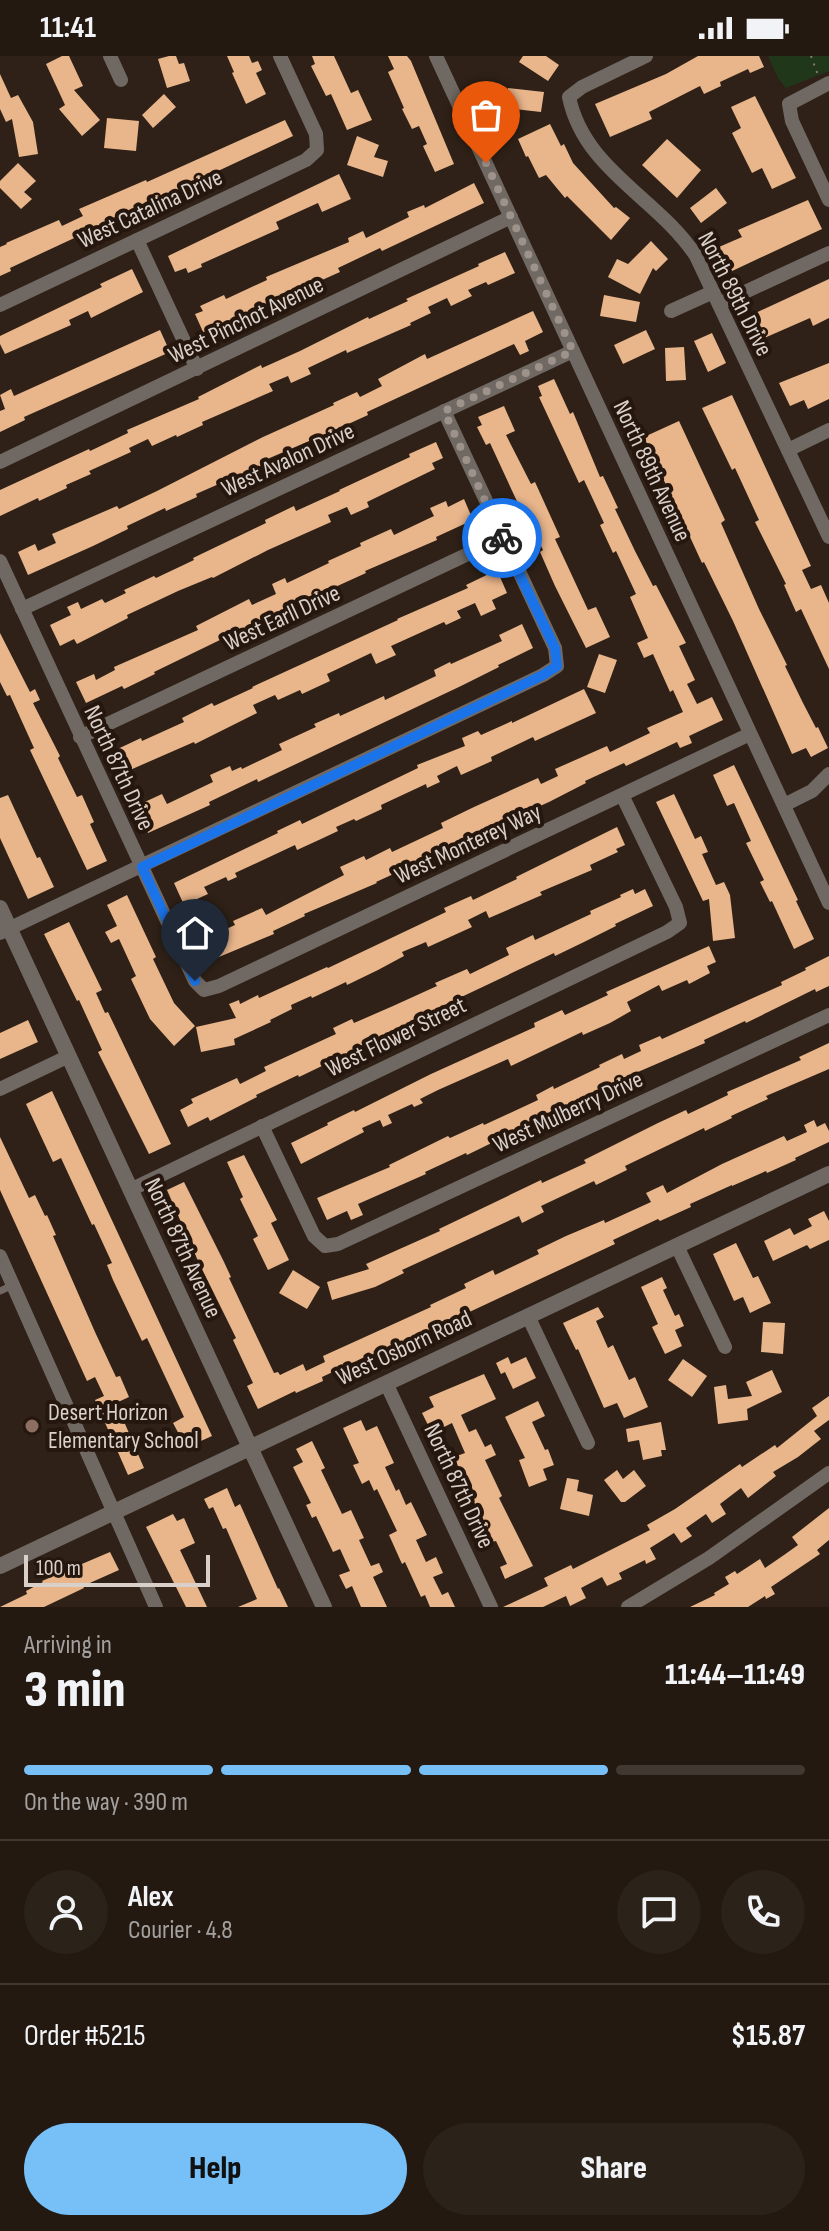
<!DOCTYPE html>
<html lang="en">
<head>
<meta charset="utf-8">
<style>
  :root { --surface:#231911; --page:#2b221a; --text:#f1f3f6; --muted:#a3a09f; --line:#403831; --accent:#77bff7 }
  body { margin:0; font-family:"Sofia Sans Condensed",sans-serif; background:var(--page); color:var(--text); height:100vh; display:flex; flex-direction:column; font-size:30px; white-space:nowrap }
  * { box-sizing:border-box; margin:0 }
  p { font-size:26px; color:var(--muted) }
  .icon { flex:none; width:44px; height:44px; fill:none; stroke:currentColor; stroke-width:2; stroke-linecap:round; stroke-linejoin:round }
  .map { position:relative; height:1551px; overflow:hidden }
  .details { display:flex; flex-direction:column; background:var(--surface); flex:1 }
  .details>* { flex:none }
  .scale { position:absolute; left:24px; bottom:20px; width:186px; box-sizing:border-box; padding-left:8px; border:4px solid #dad0ca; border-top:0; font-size:22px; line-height:28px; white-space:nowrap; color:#dad0ca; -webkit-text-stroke:6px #25170e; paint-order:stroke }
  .pin { position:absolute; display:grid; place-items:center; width:68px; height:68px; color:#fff; margin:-82px -34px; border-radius:50% 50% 50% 0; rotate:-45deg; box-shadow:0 0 8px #0007 }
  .pin .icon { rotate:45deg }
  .courier { position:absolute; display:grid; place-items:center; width:80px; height:80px; margin:-40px; border:6px solid #1a73e8; border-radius:50%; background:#fff; color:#222; box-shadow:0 2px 10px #0007 }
  .headline em { font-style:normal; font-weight:800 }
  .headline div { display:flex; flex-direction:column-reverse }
  .headline { display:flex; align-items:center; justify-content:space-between; height:136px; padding:0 24px }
  h1 { font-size:52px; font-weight:800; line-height:60px }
  .bar { display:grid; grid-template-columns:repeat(4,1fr); gap:12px 8px; align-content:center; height:96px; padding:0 24px }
  .bar i { height:10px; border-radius:6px; background:var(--line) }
  .bar .on { background:var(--accent) }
  .bar p { grid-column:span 4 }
  .line { display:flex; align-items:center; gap:20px; padding:0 24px; border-top:2px solid var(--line) }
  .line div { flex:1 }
  .round { display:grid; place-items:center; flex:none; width:84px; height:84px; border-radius:42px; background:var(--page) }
  .cta { display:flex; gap:16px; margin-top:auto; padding:16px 24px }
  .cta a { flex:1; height:92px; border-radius:48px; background:var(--accent); color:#111; font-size:32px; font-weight:800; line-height:92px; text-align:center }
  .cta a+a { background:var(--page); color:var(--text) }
  .status { display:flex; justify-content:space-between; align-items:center; height:56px; padding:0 40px; background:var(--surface); direction:ltr }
  .status svg { height:22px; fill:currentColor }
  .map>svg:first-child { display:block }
</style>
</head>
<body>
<div class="status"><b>11:41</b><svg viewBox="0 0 49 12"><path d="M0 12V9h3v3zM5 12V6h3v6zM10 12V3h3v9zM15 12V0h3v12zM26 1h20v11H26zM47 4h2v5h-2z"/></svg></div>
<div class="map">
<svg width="829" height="1551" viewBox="0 0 829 1551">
  <rect width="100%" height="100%" fill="#2f2117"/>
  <path fill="#213719" d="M768,0H829V15L786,32L778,22Z"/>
  <g fill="#e9b68c">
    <path d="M62,0H69L83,30L74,34L100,64L82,80L59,53L65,49L46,8Z"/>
    <path d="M169,0H176L179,8L184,7L190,25L167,32L158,3Z"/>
    <path d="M227,0H249L252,7L258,5L262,14L256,17L266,38L246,48L232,17L234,16Z"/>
    <path d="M312,0H334L351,37L358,34L372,64L347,74L331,38L326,40L311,10L315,8Z"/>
    <path d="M388,0H407L411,5L454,108L435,116L423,90L427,88L419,70L412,73L402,53L404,52L388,16L394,13Z"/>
    <path d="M523,0H546L559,9L548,25L519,6Z"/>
    <path d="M698,0H759L764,11L750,17L748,13L720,26L721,30L704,38L700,30L649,56L652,63L610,81L595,48L666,18Z"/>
    <path d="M0,18L11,42L18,39L33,66L38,98L19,101L12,63L6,66L0,53Z"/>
    <path d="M508,32L544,36L541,56L505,52Z"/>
    <path d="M164,38L176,51L153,72L142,59Z"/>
    <path d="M755,40L796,122L772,133L762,112L752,117L732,77L741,72L731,51Z"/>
    <path d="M107,62L139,65L136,95L104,92Z"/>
    <path d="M285,64L293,80L10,212L11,215L0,220V191L7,188L6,187L59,164L62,170L83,160L79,153L146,124L147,126Z"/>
    <path d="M550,68L561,90L564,88L573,107L614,152L616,151L630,162L611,184L567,140L565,142L546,119L539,122L528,100L526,101L518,83Z"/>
    <path d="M357,80L379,89L374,101L388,105L383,121L347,109Z"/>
    <path d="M667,83L701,114L677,142L642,109Z"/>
    <path d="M18,107L36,125L24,136L32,143L21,153L0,132V125Z"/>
    <path d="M339,118L351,143L322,156L318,147L276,166L279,173L201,208L202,211L188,217L186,212L175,216L168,200Z"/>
    <path d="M474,127L484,147L382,195L380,192L338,212L340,216L313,228L312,226L204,278L195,258L203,255L200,250L224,239L226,243L267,224L266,221L349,186L348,182L363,175L366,182L409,161L407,156L424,149L425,152Z"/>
    <path d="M716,132L727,147L701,167L690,152Z"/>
    <path d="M808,144L822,173L730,216L719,191L742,181L738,174Z"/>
    <path d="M651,185L668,203L656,215L653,212L640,238L608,221L617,203L628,208Z"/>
    <path d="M505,196L515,217L488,229L486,226L468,234L472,240L451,250L447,242L428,251L431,257L410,267L411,269L347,297L346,294L308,312L311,318L291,327L288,320L269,328L273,335L202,366L203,369L177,381L176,379L152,390L148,383L129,392L131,396L89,415L91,418L66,429L67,432L39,445L38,442L0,460V434L89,393L90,395L128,377L127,374L199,343L198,341L261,309L262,312L300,295L368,261L369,263L408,245L406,243L479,210L478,208Z"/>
    <path d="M132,213L143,236L91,262L88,255L69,264L71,269L5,298L0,288V280L102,231L100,228Z"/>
    <path d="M829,223V262L813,270L810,262L760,284L749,260Z"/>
    <path d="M604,239L640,246L636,266L600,260Z"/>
    <path d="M533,255L543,276L525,285L529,295L520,299L514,288L367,356L368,359L344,370L265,404L267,407L196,438L197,441L166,455L165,452L127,470L128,473L93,490L28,519L18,496L35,488L38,495L56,487L52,478L117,450L119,453L157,435L263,381L334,349L333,347L357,336L360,341L382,330L378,323L425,298L427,303Z"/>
    <path d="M160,274L170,296L24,361L25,364L0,376V355L5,353L0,339L11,333L14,340Z"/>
    <path d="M646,274L655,293L623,308L614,289Z"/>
    <path d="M712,277L726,307L708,316L694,285Z"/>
    <path d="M684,291L686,324L666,325L665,292Z"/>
    <path d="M829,307V343L808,353L804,344L790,350L779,327Z"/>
    <path d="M554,323L570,358L573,356L600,421L603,420L618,452L615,453L635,495L653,530L656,529L686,587L679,590L695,624L687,628L697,648L712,641L723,664L689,680L692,687L680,692L677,686L626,710L624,707L585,725L586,727L549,746L445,792L446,794L376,826L377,827L304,858L305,860L273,875L274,878L207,906L198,886L235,869L233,865L262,852L266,859L344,819L340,811L364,800L366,804L390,792L392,796L443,772L441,767L474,751L538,722L541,728L558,720L555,713L607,690L610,696L650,677L647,672L683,656L673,634L670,636L653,598L644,602L637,587L648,582L630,541L636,538L616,495L613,497L600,469L604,467L584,424L579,427L539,341L542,340L538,330Z"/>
    <path d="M732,339L811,510L802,514L811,533L821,529L829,547V613L801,553L796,556L784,529L786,528L755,466L759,464L735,412L732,414L702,352Z"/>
    <path d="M504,350L515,375L506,379L531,428L535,426L560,481L555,483L588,554L596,551L610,581L586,592L555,530L540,496L543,494L523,453L521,454L490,387L486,389L477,371L482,369L478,361Z"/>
    <path d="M679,365L725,464L721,467L759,553L787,609L785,610L803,647L816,672L818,671L828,692L811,701L806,692L792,698L733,565L704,506L702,507L644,381Z"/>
    <path d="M436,386L443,402L432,407L435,413L367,446L369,451L351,459L347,451L328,459L331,466L268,494L213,522L212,521L178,535L127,559L128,562L77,588L74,583L60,590L50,569L71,559L67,551L78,546L81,553L102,543L105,547L126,537L124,534L154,520L156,522L194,504L193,502L266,467L265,464L294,450L296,455L340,435L339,434L410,401L409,398Z"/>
    <path d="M464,443L473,464L436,481L437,484L365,515L366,517L333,532L335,537L327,541L324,535L297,548L299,552L267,567L265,562L154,616L155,618L124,633L122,630L86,647L76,626L94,618L96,624L115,614L114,611L198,574L196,570L249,543L252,549L276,538L272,528L285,522L287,527L329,507L328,505L361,490L360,487L391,473L394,479L434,460L430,452L446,445L448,451Z"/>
    <path d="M497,514L507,537L492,544L496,553L481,560L475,547L457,555L461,562L446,569L444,566L391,590L396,599L376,608L371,597L327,618L330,625L302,638L300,634L278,644L275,639L253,649L257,657L195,688L194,686L130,714L127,708L117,713L109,697L141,682L142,685L184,666L182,662L212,647L214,650L253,632L252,631L398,564L397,563L468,532L466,529Z"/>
    <path d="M522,568L533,592L498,609L499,611L461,630L258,726L257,723L209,746L210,749L148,777L136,750L162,738L167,748L213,726L210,719L230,710L232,715L241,711L242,713L282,694L279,688L316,671L314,668L339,657L340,660L384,640L385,644L436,620L434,614L450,606L451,608L502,585L499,579Z"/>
    <path d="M0,577L30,636L35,633L40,644L33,647L60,700L58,702L77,741L82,739L94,766L90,768L107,805L87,814L30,694L34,692L29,681L10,639L7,640L0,626Z"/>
    <path d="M599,598L617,604L605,637L587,631Z"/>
    <path d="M584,633L596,657L535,685L533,681L491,701L492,705L461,719L457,710L437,720L440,726L427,732L426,728L381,749L382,753L356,765L354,763L336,771L338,775L321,783L297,794L295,789L235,817L237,821L228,825L226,821L204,831L208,838L184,849L174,827L278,777L277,775L300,764L302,768L418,712L417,709L465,690L462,682L478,675L481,679L512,665V667Z"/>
    <path d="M734,709L798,844L796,845L814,883L794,893L772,845L770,846L760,826L764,824L746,787L751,785L734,747L727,750L713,719Z"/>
    <path d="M674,738L695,783L701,780L708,796L702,798L716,829L724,826L730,839L735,882L713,885L709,843L703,845L656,746Z"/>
    <path d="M8,739L37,802L40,801L54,831L28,843L0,782V742Z"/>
    <path d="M617,771L625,789L616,793L618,796L590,809L592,814L540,836L542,839L489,862L486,855L468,864L472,871L428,891L426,886L402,896L404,900L378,914L347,929L346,926L312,942L311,940L291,949L292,953L270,964L271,966L234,983L235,989L201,996L196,971L236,962L229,948L239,944L240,948L258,939L259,942L327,911L328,912L446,856L444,852L471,840L473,844L517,823L516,821Z"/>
    <path d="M633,833L635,838L645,833L653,850L615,868L616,870L584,886L555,900L554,897L436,953L437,956L403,972L405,975L376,989L374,985L299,1021L298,1019L256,1039L257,1041L210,1065L208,1061L188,1071L180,1054L193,1047L191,1043L237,1022L240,1028L266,1015L264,1011L336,978L333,972L352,963L354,967L393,950L437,930L435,927L467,913L470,918L509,899L506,892L533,879L535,884L591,858L590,855L621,841L620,839Z"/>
    <path d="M127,839L156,901L153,903L174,947L195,970L174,990L150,963L131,923L136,920L119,883L111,887L105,876L117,870L107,849Z"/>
    <path d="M69,866L102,934L96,937L105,957L108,956L171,1088L149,1098L98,996L102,994L79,944L77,945L44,878Z"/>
    <path d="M709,890L716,906L707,910L710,917L689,928L687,924L662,935L659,929L627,946L631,955L610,967L583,979L582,976L511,1010L508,1003L438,1034L420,1043L423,1047L414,1051L412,1048L388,1059L392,1067L383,1071L380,1064L362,1072L364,1076L301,1108L291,1087L328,1069L327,1067L354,1054L355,1056L431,1018L535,971L534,967L562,954L565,959L608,939L606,936Z"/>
    <path d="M829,900V930L816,936L815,933L746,967L745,965L704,984L705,987L631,1019L632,1021L609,1032L608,1029L563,1051L565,1056L538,1068L537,1065L467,1099L466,1097L425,1116L426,1118L358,1148L363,1159L351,1164L347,1155L327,1164L317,1142L390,1111L389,1109L448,1080L450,1082L483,1067L484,1069L538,1044L536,1039L553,1030L554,1033L600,1011L599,1009L622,998L624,1003L641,995L639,989L660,980L662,983L782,929L781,926L806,914L805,912Z"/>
    <path d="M28,964L38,986L0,1003V977Z"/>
    <path d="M829,987V1013L766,1040L768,1043L731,1060L732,1062L705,1075L704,1072L625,1110L627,1114L596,1129L594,1125L541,1150L544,1156L522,1167L519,1160L402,1214L404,1217L375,1231L332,1244L327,1226L369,1213L366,1208L440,1175L439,1173L541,1124L542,1127L586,1107L584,1104L658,1067L686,1054L688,1058L728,1039L727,1036L801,1004L799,1001Z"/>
    <path d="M52,1035L212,1380L192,1389L188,1379L181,1382L173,1367L184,1361L147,1282L142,1285L113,1224L107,1209L112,1207L94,1168L92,1169L61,1102L53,1106L26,1048Z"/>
    <path d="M814,1064L817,1071L825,1067L829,1075V1086L795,1102L796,1104L767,1117L766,1115L732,1130V1129L690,1148L691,1151L660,1165L658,1163L613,1184L615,1188L369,1303L367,1300L322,1321L323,1325L296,1337L295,1335L258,1353L247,1330L253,1327L233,1284L236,1282L199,1207L167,1134L184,1126L224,1206L231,1221L229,1222L274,1317L278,1316L280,1319L303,1308L306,1315L325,1306L323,1300L431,1251L430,1249L466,1232L464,1228L493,1214L495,1219L539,1198L537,1194L566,1180L604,1164L605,1167L651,1146L646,1137L663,1129L667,1137L722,1108L784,1080L787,1085L807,1076L804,1069Z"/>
    <path d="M0,1081L29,1142L35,1139L45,1160L47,1159L56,1179L53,1180L95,1276L116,1321L120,1320L129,1341L116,1347L144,1412L128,1419L95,1344L104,1340L95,1321L87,1325L0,1134Z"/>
    <path d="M244,1099L277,1164L271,1167L289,1204L268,1214L253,1183L258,1180L240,1143L243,1141L227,1106Z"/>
    <path d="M824,1155L829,1165V1184L810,1193L807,1189L773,1205L764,1185L790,1172L794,1179L812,1170L808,1163Z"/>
    <path d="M736,1187L753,1222L758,1220L771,1247L750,1257L743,1241L734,1245L713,1198Z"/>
    <path d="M293,1214L320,1231L307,1253L279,1237Z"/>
    <path d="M662,1221L667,1232L663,1234L675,1260L679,1258L684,1270L675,1274L682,1290L665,1298L652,1271L658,1268L641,1231Z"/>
    <path d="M598,1251L604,1261L596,1265L608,1292L613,1289L629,1324L635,1321L648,1351L624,1362L617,1347L604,1352L578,1293L576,1294L563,1267Z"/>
    <path d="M763,1266L785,1267L783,1298L761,1296Z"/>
    <path d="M508,1301L511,1308L526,1301L536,1322L513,1333L505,1316L501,1318L496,1307Z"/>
    <path d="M683,1303L707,1320L692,1341L668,1324Z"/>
    <path d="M772,1314L782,1336L747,1353L748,1364L718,1368L714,1331L726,1329L728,1343L752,1340L746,1326Z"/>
    <path d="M484,1318L496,1343L461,1359L469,1376L476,1373L485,1391L491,1388L496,1399L485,1404L502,1440L499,1442L533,1510L505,1523L500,1511L507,1508L496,1485L492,1486L454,1401L465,1397L452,1367L432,1377L422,1357L434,1351L429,1341Z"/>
    <path d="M829,1340V1364L814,1375L821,1383L798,1401L773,1416L776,1420L748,1442L741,1432L720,1448L726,1458L712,1467L706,1458L686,1472L692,1480L681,1487L674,1477L650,1492L656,1503L646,1508L645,1504L619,1517L622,1523L607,1530L602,1521L581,1532L586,1542L570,1550L566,1540L543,1551H503L548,1530L544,1522L571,1509L573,1513L650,1474L647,1469L675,1453L740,1408L742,1411L775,1389L777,1392L817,1360L812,1352Z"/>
    <path d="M538,1345L545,1360L532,1366L545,1394L548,1393L554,1409L543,1413L547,1424L529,1431L519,1404L525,1402L505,1361Z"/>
    <path d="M361,1364L366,1375L377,1370L394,1407L385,1411L396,1435L399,1433L406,1449L411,1446L427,1479L416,1484L426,1506L436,1501L443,1517L433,1521L442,1539L448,1536L455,1551H430L425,1539L421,1541L405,1506L402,1508L389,1479L397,1475L377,1433L374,1435L369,1424L362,1428L353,1409L359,1407L343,1372Z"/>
    <path d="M661,1366L666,1394H661L662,1400L643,1404L639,1384L628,1386L626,1373Z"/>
    <path d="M312,1385L325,1412L321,1414L342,1458L351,1454L364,1482L359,1484L371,1510L379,1507L383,1516L373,1521L387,1551H361L352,1530L346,1533L339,1519L350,1515L340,1493L333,1496L316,1460L312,1462L306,1449L311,1447L293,1411L303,1406L296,1393Z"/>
    <path d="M617,1414L623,1423L634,1414L646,1430L625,1446H621L604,1424Z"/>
    <path d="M567,1422L579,1424L577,1435L593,1439L589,1460L560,1453Z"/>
    <path d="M227,1432L235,1451L240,1448L278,1533L279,1532L288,1551H238L257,1543L226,1472L223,1473L213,1451L209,1453L204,1443Z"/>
    <path d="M829,1452V1484L817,1494L820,1498L771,1531L775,1538L766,1543L765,1540L748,1551H690L715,1539L714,1537L729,1528L725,1521L735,1515L737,1518L760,1503L765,1512L784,1499L798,1489L792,1481Z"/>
    <path d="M173,1458L177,1465L184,1462L195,1487L180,1494L207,1551H186L146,1471Z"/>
    <path d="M110,1496L119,1514L83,1530L84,1532L44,1551H0L27,1538L26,1535L43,1526L42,1525Z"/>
  </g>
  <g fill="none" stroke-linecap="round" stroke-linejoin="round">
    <path stroke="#877b73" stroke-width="2" stroke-dasharray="2 6" stroke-linecap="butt" d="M811,0L818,19"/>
    <path stroke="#706963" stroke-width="7" d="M0,1235L13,1229"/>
    <g stroke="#706963" stroke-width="14">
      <path d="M110,0L121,24"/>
      <path d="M436,0L829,847"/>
      <path d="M646,0L582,31L569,41C584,114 658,142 696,200L829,481"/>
      <path d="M829,27L789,48L792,65L829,144"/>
      <path d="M137,184L197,313"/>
      <path d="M719,248L829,197"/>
      <path d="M0,249L306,104L317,94L316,78L280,0"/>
      <path d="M671,255L713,236"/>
      <path d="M788,394L829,374"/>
      <path d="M0,406L511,161"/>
      <path d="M0,505L195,925L204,934L219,930L750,678"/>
      <path d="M22,553L573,295"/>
      <path d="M80,681L502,482"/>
      <path d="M784,749L812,735L829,718"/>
      <path d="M0,877L543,619L557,610L555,592L444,355"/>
      <path d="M0,1033L67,1001"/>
      <path d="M262,1070L314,1180L325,1190L338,1188L829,959"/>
      <path d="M130,1134L667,876L680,867L676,851L622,739"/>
      <path d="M677,1190L725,1291"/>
      <path d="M0,1200L156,1551"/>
      <path d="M528,1260L588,1387"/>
      <path d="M386,1327L491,1551"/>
      <path d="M628,1551L709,1502L829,1417"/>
    </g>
    <g stroke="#706963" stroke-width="16">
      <path d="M0,852L324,1551"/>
      <path d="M0,1510L829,1118"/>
    </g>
  </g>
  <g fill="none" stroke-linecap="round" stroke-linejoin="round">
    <path stroke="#9e938b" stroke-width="8" stroke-dasharray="0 14.4" d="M486,107L573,295L444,355L502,482"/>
    <path stroke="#1a73e8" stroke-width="10" d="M195,925L142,811L543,619L557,610L555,592L502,482"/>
  </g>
  <circle fill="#8d6e63" stroke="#25170e" stroke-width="3" cx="32" cy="1370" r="8"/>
  <g text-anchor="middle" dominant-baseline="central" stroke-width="8" stroke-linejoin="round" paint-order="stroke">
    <g font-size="24" fill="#dad0ca" stroke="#25170e">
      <text transform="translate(150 153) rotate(-25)">West Catalina Drive</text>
      <text transform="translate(735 238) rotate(63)">North 89th Drive</text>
      <text transform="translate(246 264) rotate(-26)">West Pinchot Avenue</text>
      <text transform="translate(288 404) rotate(-25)">West Avalon Drive</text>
      <text transform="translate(652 415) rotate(65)">North 89th Avenue</text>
      <text transform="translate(282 562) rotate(-25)">West Earll Drive</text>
      <text transform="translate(119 712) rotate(65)">North 87th Drive</text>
      <text transform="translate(468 788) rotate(-25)">West Monterey Way</text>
      <text transform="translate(396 981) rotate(-26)">West Flower Street</text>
      <text transform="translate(568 1056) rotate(-25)">West Mulberry Drive</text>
      <text transform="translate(183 1192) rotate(65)">North 87th Avenue</text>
      <text transform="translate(404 1292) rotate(-25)">West Osborn Road</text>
      <text transform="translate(459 1430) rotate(65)">North 87th Drive</text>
    </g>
    <g font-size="24" fill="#dad0ca" stroke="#25170e" text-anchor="start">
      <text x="48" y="1356">Desert Horizon<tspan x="48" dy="28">Elementary School</tspan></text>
    </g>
  </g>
</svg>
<div class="scale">100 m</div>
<div class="pin" style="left:486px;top:107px;background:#ea580c"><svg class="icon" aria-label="bag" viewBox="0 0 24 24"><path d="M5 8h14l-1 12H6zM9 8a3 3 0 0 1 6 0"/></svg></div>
<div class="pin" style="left:195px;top:925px;background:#1f2937"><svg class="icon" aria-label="home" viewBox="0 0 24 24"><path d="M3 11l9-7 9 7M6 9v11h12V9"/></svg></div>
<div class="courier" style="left:502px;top:482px"><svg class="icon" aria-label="bike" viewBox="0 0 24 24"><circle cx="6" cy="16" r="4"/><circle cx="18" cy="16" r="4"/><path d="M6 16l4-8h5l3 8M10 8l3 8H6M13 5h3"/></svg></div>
</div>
<section class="details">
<div class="headline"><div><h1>3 min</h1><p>Arriving in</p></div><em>11:44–11:49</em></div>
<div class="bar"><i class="on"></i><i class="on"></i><i class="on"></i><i></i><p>On the way · 390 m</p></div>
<div class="line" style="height:144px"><a class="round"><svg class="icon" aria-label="person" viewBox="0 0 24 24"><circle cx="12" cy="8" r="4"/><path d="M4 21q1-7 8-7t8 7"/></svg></a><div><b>Alex</b><p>Courier · 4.8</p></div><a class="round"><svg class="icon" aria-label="chat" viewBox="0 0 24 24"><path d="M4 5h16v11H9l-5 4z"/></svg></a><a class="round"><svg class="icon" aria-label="phone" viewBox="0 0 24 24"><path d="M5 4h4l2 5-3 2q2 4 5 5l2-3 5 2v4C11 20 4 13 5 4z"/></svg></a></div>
<div class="line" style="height:104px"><div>Order #5215</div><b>$15.87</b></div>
<div class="cta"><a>Help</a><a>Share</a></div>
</section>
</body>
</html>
